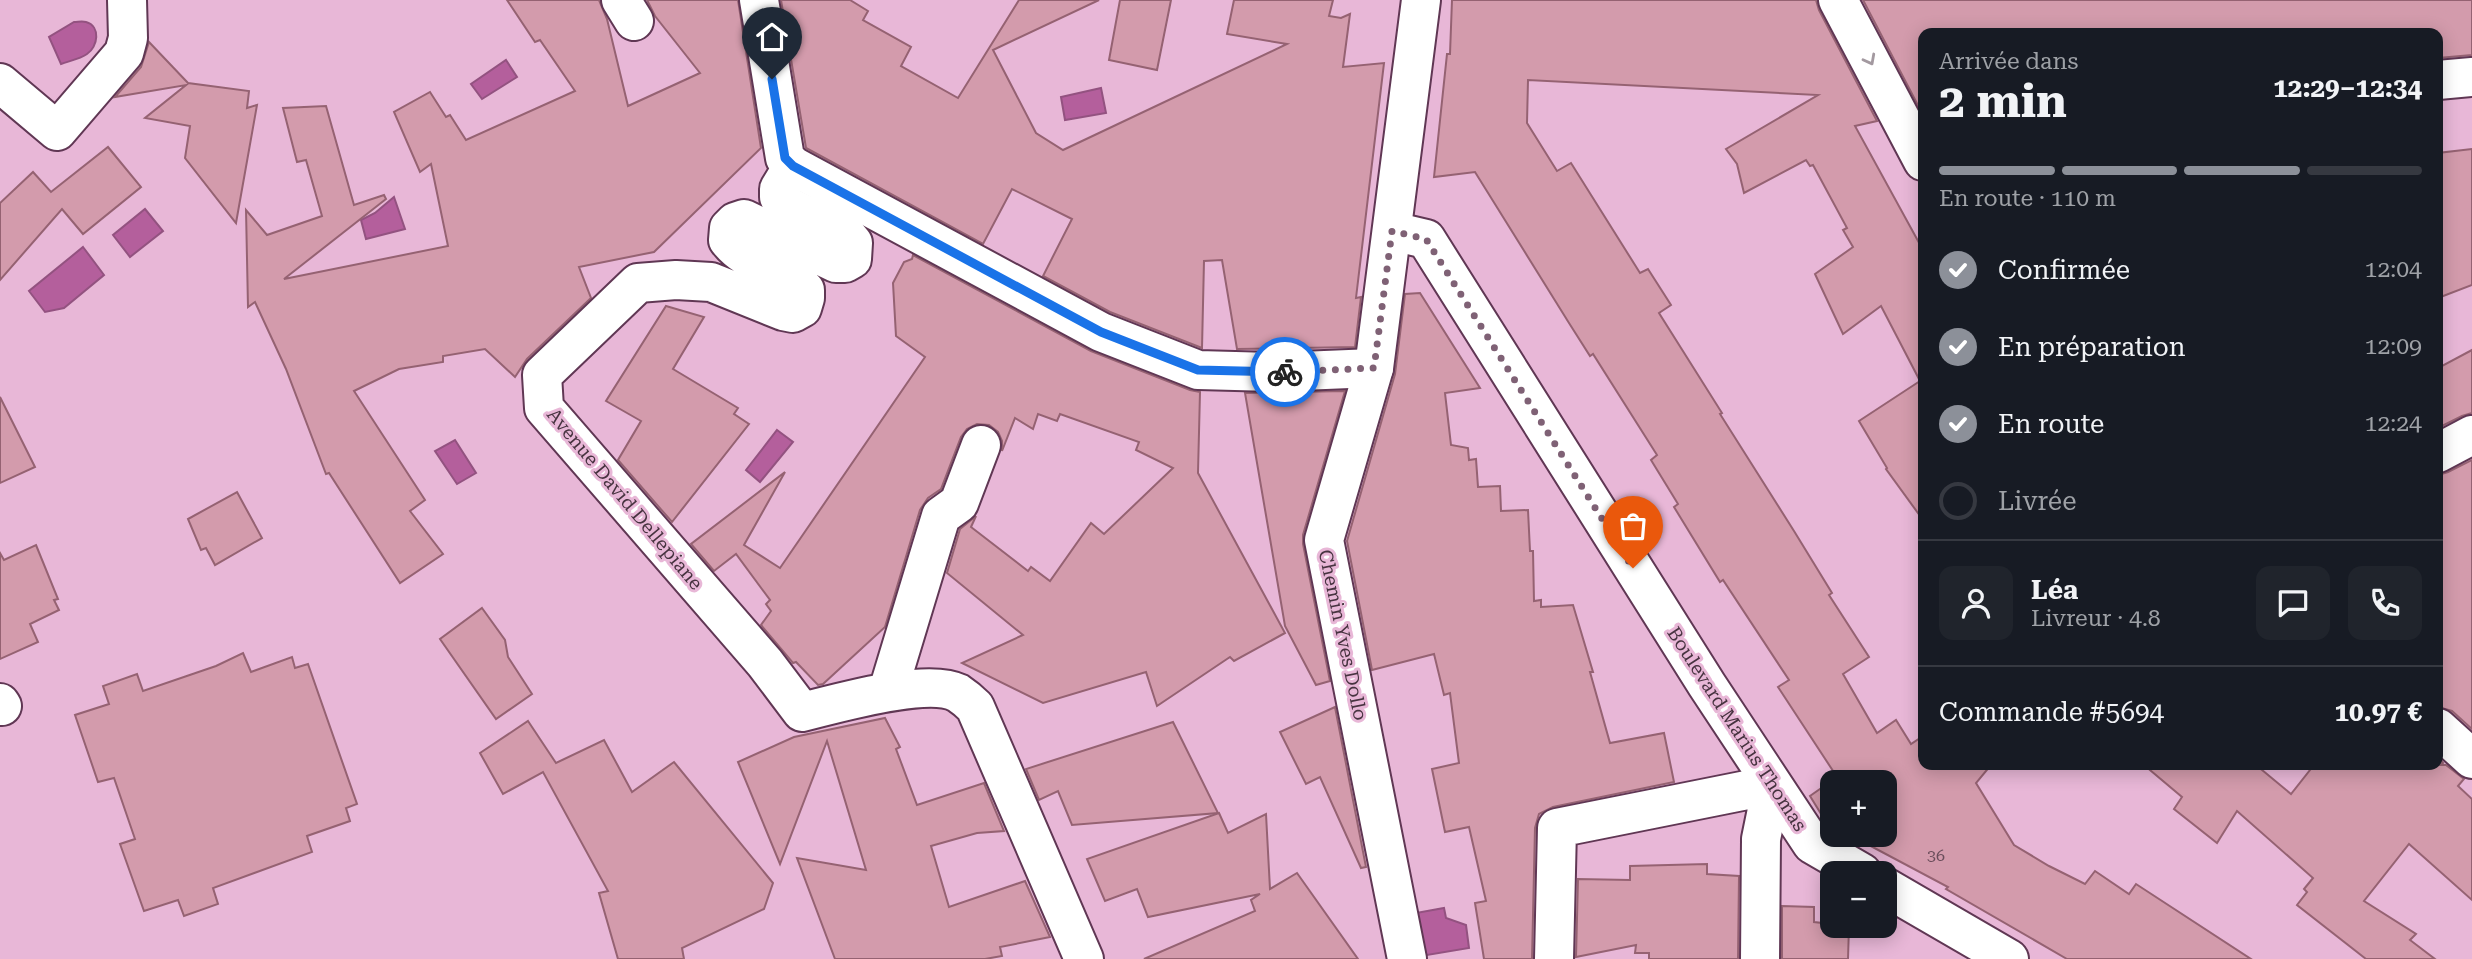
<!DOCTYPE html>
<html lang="fr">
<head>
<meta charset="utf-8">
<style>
  :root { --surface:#171b24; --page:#20242c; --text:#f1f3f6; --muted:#9ea1a6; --line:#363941; --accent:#8c9099 }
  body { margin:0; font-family:"Roboto Serif",serif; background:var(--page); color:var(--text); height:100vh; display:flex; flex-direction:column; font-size:26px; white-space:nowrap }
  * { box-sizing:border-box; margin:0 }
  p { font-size:23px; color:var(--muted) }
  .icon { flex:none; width:38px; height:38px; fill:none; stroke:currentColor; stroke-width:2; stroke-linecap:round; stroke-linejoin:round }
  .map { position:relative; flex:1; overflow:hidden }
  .details { position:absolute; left:1918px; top:28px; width:525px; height:742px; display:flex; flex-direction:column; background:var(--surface); border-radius:14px; box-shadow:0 4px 18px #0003 }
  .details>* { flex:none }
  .tools { position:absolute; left:1820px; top:770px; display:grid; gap:14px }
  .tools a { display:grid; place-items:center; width:77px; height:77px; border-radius:14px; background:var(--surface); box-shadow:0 4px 18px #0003; font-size:35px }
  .pin { position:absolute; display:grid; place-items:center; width:60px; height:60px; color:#fff; margin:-72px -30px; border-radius:50% 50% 50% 0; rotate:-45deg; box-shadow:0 0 7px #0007 }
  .pin .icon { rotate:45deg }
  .courier { position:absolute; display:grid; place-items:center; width:70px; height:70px; margin:-35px; border:5px solid #1a73e8; border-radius:50%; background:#fff; color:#222; box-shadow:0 2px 9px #0007 }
  .headline em { font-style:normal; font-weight:700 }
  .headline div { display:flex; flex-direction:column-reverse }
  .headline { display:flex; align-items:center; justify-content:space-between; height:119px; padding:0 21px }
  h1 { font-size:46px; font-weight:700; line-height:52px }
  .bar { display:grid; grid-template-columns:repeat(4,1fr); gap:10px 7px; align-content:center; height:84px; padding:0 21px }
  .bar i { height:9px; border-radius:5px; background:var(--line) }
  .bar .selected { background:var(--accent) }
  .bar p { grid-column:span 4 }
  .line { display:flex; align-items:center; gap:18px; padding:0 21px; border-top:2px solid var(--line) }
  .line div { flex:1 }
  .round { display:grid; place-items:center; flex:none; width:74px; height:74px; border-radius:14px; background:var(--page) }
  ol { padding:0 21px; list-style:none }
  li { display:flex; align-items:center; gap:21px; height:77px }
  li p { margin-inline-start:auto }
  li .icon { padding:7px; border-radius:50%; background:var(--accent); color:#fff; stroke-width:4 }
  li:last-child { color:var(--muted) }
  li i { width:38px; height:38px; border:4px solid var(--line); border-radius:50% }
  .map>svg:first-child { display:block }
</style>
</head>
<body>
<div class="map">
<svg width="2472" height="959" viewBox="0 0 2472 959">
  <rect width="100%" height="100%" fill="#e8b7d7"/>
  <g fill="#b45f9c" stroke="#935280" stroke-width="2">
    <path d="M74,22C78,22 82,21 86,22C101,26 98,47 87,54C80,59 69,61 61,64L49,37Z"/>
    <path d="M506,60L517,77L482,99L471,84Z"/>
    <path d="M1101,88L1106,113L1065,120L1061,97Z"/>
    <path d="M394,197L405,229L366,239L361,220L375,213Z"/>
    <path d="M145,209L163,231L130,257L113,235Z"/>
    <path d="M83,247L104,275L64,308L45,312L29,291Z"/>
    <path d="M777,430L793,442L760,482L746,470Z"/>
    <path d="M455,440L476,473L457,484L435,451Z"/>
    <path d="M1444,908L1446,918L1466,925L1469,948L1427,955L1422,951L1416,913Z"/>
  </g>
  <g fill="#d39bac" stroke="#956272" stroke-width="2">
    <path d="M507,0H599L607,19L628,106L700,73L655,16L647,0H738L761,148L654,252L579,267L591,298L527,359L515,377L485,349L443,356V362L399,369L354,391L425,500L410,511L443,554L400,583L329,473L326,474L286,369L255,302L248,307L246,210L267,235L322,216L306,160L297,162L283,108L326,106L354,205L384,195L386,199L284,279L448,246L431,164L420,172L394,112L430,92L446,117L450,115L466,140L575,91L540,40L535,42Z"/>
    <path d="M781,0H850L868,11L863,20L911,47L901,66L958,98L1019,0H1099L993,50L1036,133L1063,150L1287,44L1227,34L1234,0H1333L1329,16L1341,18L1350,14L1343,67L1384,63L1356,298L1361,297L1355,347L1237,349L1222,260L1204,261L1202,348L1110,312L1043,276L1072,219L1012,189L983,244L806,148Z"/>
    <path d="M1120,0H1171L1157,70L1109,60Z"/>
    <path d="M1452,0H1816L1819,10L1877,121L1855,126L1923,250V520L1886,469L1887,468L1859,421L1920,381L1881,306L1843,334L1815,274L1853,247L1843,230L1847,228L1813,165L1810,166L1806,160L1744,193L1737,164L1726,149L1818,95L1528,80L1527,123L1557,171L1571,163L1640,273L1648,269L1671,305L1659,313L1722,413L1720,414L1794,531L1832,593L1829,595L1869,657L1843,674L1877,733L1896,720L1911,744L1923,736V765H1991L1976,783L2014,845L2049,866L2085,884L2095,871L2129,894L2136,884L2251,959H2067L1946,889L1948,887L1850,835H1885V782H1832V825L1826,822L1810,796L1837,777L1778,687L1789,680L1723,580L1720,582L1674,507L1678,504L1651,460L1657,455L1593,354L1590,356L1569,323L1475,172L1434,177L1447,54H1450Z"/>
    <path d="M1863,0H2472V55L2438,58V33H1923L1922,113Z"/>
    <path d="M149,42L188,83L249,91L247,108L257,105L236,223L185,158L190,126L145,118L186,85L115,97L141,67Z"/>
    <path d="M108,147L141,187L83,234L62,209L0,280V203L33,172L51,192Z"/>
    <path d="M2472,149V285L2438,298V153Z"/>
    <path d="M913,255L1091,351L1190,390L1200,392L1198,473L1285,633L1234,661L1230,657L1157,706L1146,672L1043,703L962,663L1023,635L947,573L960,529L976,516L971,527L1028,571L1031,567L1050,581L1091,523L1104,534L1173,468L1136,450L1139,442L1060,414L1057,421L1038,414L1033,429L1015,418L1002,451V441L998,432L989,425L977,424L967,429L961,437L941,489L928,498L920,510L885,627L823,684L818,685L796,662L793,663L761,625L771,611L766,604L770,600L736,554L714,571L691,544L785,472L744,545L780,568L925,357L896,336L893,283L904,262L912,259Z"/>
    <path d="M1420,293L1480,388L1445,393L1451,445L1468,448L1469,460L1476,459L1478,487L1500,486L1501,511L1528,510L1530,551H1533L1534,601L1541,600V607L1573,605L1593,672H1590L1610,743L1664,733L1674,782L1553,807L1539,814L1535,828L1532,959H1484L1475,903L1486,901L1469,827L1445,832L1432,769L1459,763L1450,693L1444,695L1434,654L1372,670L1347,541L1395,374L1405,294Z"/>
    <path d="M666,306L704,317L673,369L738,408L734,414L749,424L672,522L618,460L641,421L606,401Z"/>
    <path d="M2472,350V413L2462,416L2438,428V368Z"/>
    <path d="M1345,391L1303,535V544L1330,681L1316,685L1285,626L1245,393Z"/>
    <path d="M0,397L35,467L0,483Z"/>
    <path d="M2472,460V729L2452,711L2438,707V475L2448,472Z"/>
    <path d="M237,492L262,538L215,565L206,548L201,550L188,519Z"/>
    <path d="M36,545L58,599L54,600L59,610L30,624L38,642L0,659V553L4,560Z"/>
    <path d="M482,608L505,640L508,657L532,694L496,719L440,639Z"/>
    <path d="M243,653L251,672L292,657L295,668L308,664L357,804L346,808L350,821L307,836L312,852L213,888L218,904L184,916L178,900L144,911L120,844L135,839L114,778L98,782L75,715L109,704L103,686L137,674L143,691L216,666Z"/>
    <path d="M1335,707L1366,867L1361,868L1320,777L1306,784L1280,732Z"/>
    <path d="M885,718L900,747L896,749L917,805L984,783L1004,831L977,833L931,846L949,907L1025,881L1050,937L1000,947L1002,956L985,959H835L797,858L866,870L827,741L780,864L738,762L794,737Z"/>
    <path d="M528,721L556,763L604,740L632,792L674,762L773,883L764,909L682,948L684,959H618L599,893L608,891L543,772L503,794L480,753Z"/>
    <path d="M1173,722L1218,813L1072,825L1058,791L1039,800L1026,769Z"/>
    <path d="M2438,757L2443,763L2441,765H2446L2464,779L2458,786L2472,799V900L2409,844L2364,901L2416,934L2410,940L2435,959H2366L2297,905L2307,892L2304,889L2313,878L2237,811L2217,843L2174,809L2182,797L2144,765H2256L2291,794L2314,765H2438Z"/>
    <path d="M1219,813L1228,833L1266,814L1270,889L1297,873L1358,959H1144L1255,911L1251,900L1260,894L1148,917L1137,889L1105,901L1087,859Z"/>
    <path d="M1707,864V874L1739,876L1738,959H1649V953H1635L1636,945L1576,957L1578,879L1630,880V866Z"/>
    <path d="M1782,906L1814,907V922L1849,926L1848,959H1782Z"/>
  </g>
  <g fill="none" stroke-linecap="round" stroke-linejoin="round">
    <defs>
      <g id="minor">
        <path d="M621,0L634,21"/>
        <path d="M759,0L785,158L793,166L1101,332L1198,370L1276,372L1374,368"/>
        <path d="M1838,0L1923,161"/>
        <path d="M2438,80L2472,77"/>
        <path d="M0,83L57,131L124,53L128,38L127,0"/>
        <path d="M793,166L779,189V197L786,205L848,237L853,243L852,259L845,263H836L744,219L735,222L729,228L728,240C747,265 783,269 805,290V298L802,308L793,313L783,311L711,282L676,280L638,283L542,375L544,408L765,663L802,712C836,704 927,677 958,693C964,697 970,702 975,707L1084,959"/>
        <path d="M1392,231L1426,239L1707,685L1812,844L1862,873"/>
        <path d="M2438,453L2472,435"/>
        <path d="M888,691L941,516L959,503L981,445"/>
        <path d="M0,703L2,706"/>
        <path d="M2438,728L2472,759"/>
        <path d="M1885,887L2009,959"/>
        <path d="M1407,959L1324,540L1374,368L1421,0"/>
        <path d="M1554,959L1557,828L1772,785L1761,839L1760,959"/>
      </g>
    </defs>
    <use href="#minor" stroke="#603754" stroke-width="42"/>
    <use href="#minor" stroke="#fff" stroke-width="38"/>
  </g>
  <defs><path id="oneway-chevron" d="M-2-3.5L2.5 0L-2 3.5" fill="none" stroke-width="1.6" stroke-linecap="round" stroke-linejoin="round" transform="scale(1.75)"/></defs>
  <use stroke="#a399a0" href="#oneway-chevron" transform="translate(1870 60) rotate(62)"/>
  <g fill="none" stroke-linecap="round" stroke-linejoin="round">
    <path stroke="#7f6175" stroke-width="7" stroke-dasharray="0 12.6" d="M1285,372L1374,368L1392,231L1426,239L1633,568"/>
    <path stroke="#1a73e8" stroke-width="9" d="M772,79L785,158L793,166L1101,332L1198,370L1285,372"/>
  </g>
  <g text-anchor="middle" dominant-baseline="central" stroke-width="6" stroke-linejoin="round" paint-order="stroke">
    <g font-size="16" fill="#6a4d5b">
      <text x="1936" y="855">36</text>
    </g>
    <g font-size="19" fill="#473340" stroke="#e8b7d7">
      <text transform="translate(625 499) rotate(50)">Avenue David Dellepiane</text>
      <text transform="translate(1343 635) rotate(78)">Chemin Yves Dollo</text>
      <text transform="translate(1737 729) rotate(57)">Boulevard Marius Thomas</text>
    </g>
  </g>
</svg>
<div class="tools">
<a>+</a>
<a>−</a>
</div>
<div class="pin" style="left:1633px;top:568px;background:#ea580c"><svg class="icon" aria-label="bag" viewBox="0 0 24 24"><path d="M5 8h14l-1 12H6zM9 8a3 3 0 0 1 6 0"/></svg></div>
<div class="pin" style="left:772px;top:79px;background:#1f2937"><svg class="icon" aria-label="home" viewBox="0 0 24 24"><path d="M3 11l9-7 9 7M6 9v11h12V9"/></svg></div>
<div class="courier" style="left:1285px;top:372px"><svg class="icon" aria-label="bike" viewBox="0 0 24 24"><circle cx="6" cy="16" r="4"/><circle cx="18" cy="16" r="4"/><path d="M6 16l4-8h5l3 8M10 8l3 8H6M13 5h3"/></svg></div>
<section class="details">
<div class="headline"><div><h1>2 min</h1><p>Arrivée dans</p></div><em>12:29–12:34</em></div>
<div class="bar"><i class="selected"></i><i class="selected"></i><i class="selected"></i><i></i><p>En route · 110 m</p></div>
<ol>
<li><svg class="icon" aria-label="check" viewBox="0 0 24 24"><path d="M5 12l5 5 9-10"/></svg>Confirmée<p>12:04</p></li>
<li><svg class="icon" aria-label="check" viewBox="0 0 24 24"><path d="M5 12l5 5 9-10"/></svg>En préparation<p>12:09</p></li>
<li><svg class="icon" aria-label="check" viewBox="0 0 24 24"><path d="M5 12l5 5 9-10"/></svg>En route<p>12:24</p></li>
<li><i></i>Livrée</li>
</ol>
<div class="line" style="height:126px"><a class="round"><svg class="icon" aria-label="person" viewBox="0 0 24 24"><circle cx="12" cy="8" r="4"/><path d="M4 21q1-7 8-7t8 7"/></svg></a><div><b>Léa</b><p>Livreur · 4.8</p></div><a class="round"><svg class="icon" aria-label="chat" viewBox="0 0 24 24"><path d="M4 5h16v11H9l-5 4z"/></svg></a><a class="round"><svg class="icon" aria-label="phone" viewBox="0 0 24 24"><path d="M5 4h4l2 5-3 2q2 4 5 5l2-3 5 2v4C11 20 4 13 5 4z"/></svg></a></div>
<div class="line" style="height:91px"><div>Commande #5694</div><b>10.97 €</b></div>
</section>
</div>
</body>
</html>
